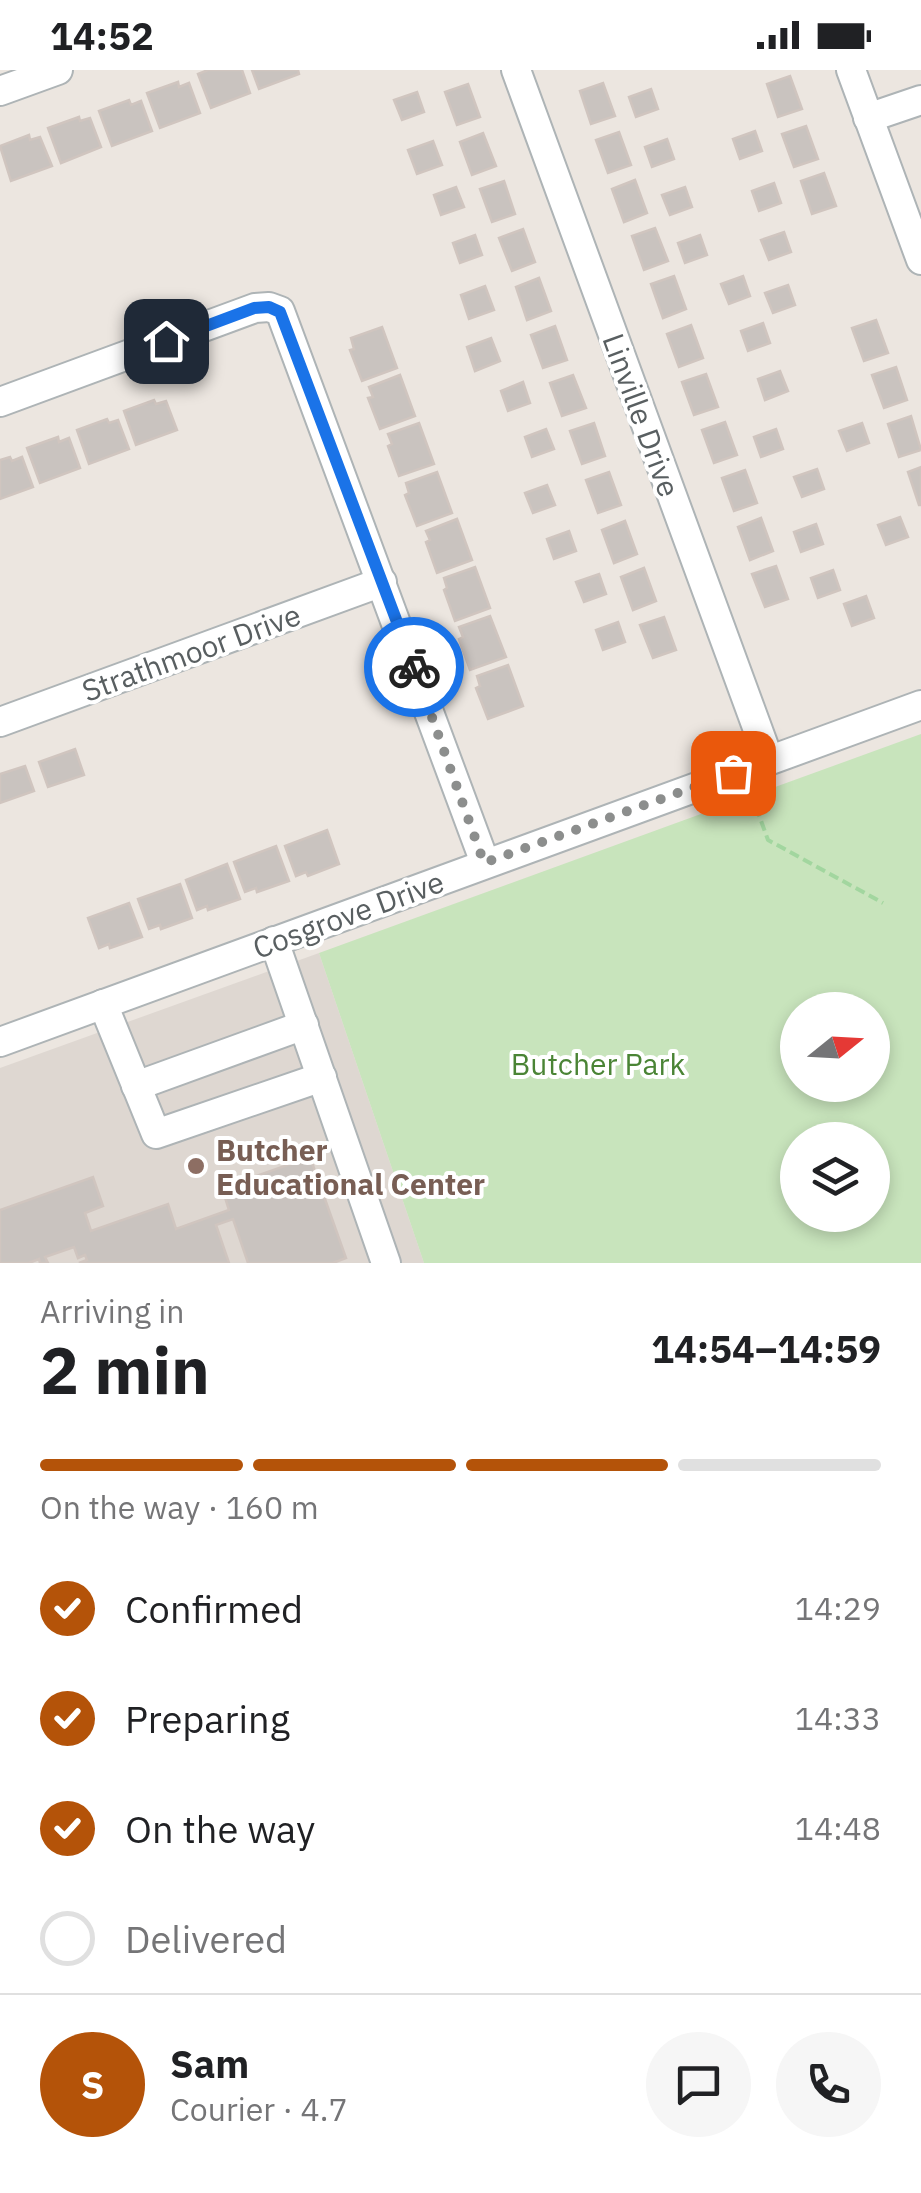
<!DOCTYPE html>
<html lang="en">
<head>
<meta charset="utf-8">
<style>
  :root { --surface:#fff; --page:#f6f6f6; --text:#202124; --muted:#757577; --line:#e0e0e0; --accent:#b45309 }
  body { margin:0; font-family:"IBM Plex Sans",sans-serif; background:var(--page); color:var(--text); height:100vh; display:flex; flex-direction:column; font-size:38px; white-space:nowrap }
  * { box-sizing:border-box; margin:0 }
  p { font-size:32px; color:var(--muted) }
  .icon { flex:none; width:55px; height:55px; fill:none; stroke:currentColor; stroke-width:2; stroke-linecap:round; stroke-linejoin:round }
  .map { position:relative; height:1193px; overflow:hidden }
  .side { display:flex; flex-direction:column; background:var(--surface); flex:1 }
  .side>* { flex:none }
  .needle { width:65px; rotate:72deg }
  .controls { position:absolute; left:780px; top:922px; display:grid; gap:20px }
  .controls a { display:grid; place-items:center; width:110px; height:110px; border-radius:50%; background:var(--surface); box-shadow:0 5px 15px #0003; font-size:50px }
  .pin { position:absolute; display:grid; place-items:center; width:85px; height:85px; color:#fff; margin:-42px; border-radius:20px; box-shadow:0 5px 15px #0006 }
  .courier { position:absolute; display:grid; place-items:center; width:100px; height:100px; margin:-50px; border:8px solid #1a73e8; border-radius:50%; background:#fff; color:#222; box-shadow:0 2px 12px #0007 }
  .overview em { font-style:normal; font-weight:800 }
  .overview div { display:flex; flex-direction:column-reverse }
  .overview { display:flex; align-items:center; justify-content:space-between; height:170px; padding:0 40px }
  h1 { font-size:65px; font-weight:800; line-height:75px }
  .bar { display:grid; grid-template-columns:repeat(4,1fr); gap:15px 10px; align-content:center; height:120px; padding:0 40px }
  .bar i { height:12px; border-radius:8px; background:var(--line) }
  .bar .current { background:var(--accent) }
  .bar p { grid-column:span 4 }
  .line { display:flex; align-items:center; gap:25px; padding:0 40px; border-top:2px solid var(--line) }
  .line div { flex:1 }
  .round { display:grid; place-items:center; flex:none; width:105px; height:105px; border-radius:52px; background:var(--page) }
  ol { padding:0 40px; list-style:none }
  li { display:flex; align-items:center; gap:30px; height:110px }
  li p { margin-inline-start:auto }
  li .icon { padding:10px; border-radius:50%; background:var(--accent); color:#fff; stroke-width:4 }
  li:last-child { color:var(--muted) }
  li i { width:55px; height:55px; border:5px solid var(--line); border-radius:50% }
  .status { display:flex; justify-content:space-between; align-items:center; height:70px; padding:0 50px; background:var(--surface); direction:ltr }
  .status svg { height:28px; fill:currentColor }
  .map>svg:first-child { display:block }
</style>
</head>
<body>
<div class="status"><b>14:52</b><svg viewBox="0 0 49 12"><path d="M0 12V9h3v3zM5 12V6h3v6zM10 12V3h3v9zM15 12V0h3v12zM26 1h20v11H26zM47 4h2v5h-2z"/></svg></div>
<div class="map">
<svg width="921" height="1193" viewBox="0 0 921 1193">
  <rect width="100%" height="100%" fill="#ece6e0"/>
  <path fill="#ded7d1" d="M319,883L424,1193H0V998Z"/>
  <path fill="#c8e4bc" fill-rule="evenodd" d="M921,664V1193H424L319,883ZM798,940H872V1015H798ZM798,1070H872V1145H798Z"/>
  <g fill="#c9c3bf" stroke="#d0c5bf" stroke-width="2.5">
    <path d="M208,0H242L250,23L211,38L198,4Z"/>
    <path d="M252,0H298L299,4L259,19Z"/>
    <path d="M790,6L802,39L778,47L767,14Z"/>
    <path d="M178,12L179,17L189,13L200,43L160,58L147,23Z"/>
    <path d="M603,13L615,46L591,54L580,21Z"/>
    <path d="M468,14L480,47L457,55L445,22Z"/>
    <path d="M651,19L658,39L636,47L629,27Z"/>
    <path d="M417,22L424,42L402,50L394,30Z"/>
    <path d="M129,30L131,35L141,31L152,61L112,76L99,41Z"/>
    <path d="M79,47L80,51L90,48L101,77L61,93L48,58Z"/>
    <path d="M806,56L818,89L794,97L782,64Z"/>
    <path d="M755,61L762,81L740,89L733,69Z"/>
    <path d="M619,62L631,95L608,103L596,70Z"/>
    <path d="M483,63L496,96L472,105L460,72Z"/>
    <path d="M29,65L30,70L40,67L52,96L11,111L0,76Z"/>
    <path d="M667,69L674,89L652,97L645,77Z"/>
    <path d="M433,71L442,95L417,104L408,80Z"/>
    <path d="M824,103L836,136L812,144L801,111Z"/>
    <path d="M635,110L647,143L624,152L612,119Z"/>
    <path d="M504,111L515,144L492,152L480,119Z"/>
    <path d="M774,113L781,133L759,141L752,121Z"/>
    <path d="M456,117L464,137L441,145L434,125Z"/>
    <path d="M685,117L692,137L670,145L662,125Z"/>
    <path d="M655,158L668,191L644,200L632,166Z"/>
    <path d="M523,159L535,192L512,201L499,168Z"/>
    <path d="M784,162L791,182L769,190L761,170Z"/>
    <path d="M475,165L482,185L460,193L453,173Z"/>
    <path d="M700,165L707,185L685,193L678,173Z"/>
    <path d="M674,206L686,239L663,248L651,214Z"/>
    <path d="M743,206L750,226L729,234L721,214Z"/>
    <path d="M539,208L551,241L527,250L516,217Z"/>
    <path d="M788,215L795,235L773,243L765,223Z"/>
    <path d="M485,216L494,240L469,249L461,225Z"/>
    <path d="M876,250L888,283L864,291L852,258Z"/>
    <path d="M763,253L770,273L748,281L741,261Z"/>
    <path d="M691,255L703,288L679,297L667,264Z"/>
    <path d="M555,256L567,290L543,298L531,265Z"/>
    <path d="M382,257L397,298L362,311L350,280L354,279L351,268Z"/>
    <path d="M491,268L500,291L475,301L467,277Z"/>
    <path d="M896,297L907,330L884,338L872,305Z"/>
    <path d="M780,301L788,321L765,330L758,309Z"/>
    <path d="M706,304L718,337L694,345L682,312Z"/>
    <path d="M400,305L415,346L380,359L368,328L373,327L369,317Z"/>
    <path d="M573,305L586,338L562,346L550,313Z"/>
    <path d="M523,312L530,333L508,341L501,321Z"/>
    <path d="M154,330L156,334L166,331L177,360L136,375L124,341Z"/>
    <path d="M911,346L921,380L899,387L888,354Z"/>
    <path d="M107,349L109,353L118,350L129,379L89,394L77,360Z"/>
    <path d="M725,352L737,385L714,393L702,360Z"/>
    <path d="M419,353L434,394L399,406L388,376L392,374L388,364Z"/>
    <path d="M594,353L605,386L582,394L570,361Z"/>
    <path d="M862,353L869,373L847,381L839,361Z"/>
    <path d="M546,359L554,379L532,387L525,367Z"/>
    <path d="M776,359L783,379L761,387L754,367Z"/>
    <path d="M58,367L59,372L69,368L80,398L40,413L27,378Z"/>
    <path d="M10,387L12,391L22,387L33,417L0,429V390Z"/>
    <path d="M921,397V435H919L908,402Z"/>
    <path d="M817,399L824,419L802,427L794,407Z"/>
    <path d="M745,400L757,433L734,441L722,408Z"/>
    <path d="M437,402L452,443L417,456L405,425L409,423L406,413Z"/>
    <path d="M609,402L621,435L598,443L586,410Z"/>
    <path d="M547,415L555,435L533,443L525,423Z"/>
    <path d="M900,447L908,467L886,475L878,455Z"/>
    <path d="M761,448L773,481L750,490L738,457Z"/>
    <path d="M457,449L472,490L437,503L426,472L430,470L426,461Z"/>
    <path d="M625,451L637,484L614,493L602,460Z"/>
    <path d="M816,454L823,474L801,482L794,462Z"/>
    <path d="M569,461L576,481L554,489L547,469Z"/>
    <path d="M776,496L788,529L765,537L752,504Z"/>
    <path d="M475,497L490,538L455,551L444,520L447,518L444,508Z"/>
    <path d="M644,498L656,531L633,540L621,507Z"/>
    <path d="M833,500L840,520L818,528L811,508Z"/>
    <path d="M599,504L606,524L584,532L576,512Z"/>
    <path d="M866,526L874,548L852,556L844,534Z"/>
    <path d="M490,546L506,587L470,600L459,569L463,567L459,557Z"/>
    <path d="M664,547L676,580L653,588L640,555Z"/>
    <path d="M618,552L625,572L603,580L596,560Z"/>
    <path d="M508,595L523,636L488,649L476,618L480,616L477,606Z"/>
    <path d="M75,679L84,705L48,717L39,692Z"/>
    <path d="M25,696L34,721L0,733V704Z"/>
    <path d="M327,760L339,794L308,806L306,802L296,806L285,776Z"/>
    <path d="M276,776L289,811L257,822L256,818L245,822L234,792Z"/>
    <path d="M227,794L240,829L208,840L207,836L197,840L186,810Z"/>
    <path d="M180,814L192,848L161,859L160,855L149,859L138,829Z"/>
    <path d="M129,833L142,867L110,878L109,874L99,878L88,848Z"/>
    <path d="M310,1087L346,1188L333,1193H248L233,1149L216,1155L229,1193H79L87,1190L85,1185L78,1188L74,1177L45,1187L48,1193H40L39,1189L29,1193H0V1140L93,1107L103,1136L85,1143L91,1161L168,1134L176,1159L229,1140L222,1118Z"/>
  </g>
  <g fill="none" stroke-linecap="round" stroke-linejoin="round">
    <defs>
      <g id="minor">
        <path d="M516,0L769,690"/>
        <path d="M851,0L921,190"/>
        <path d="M0,21L58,0"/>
        <path d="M868,48L921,30"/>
        <path d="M0,332L255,238L269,237L280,241L485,793"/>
        <path d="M0,652L382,512"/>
        <path d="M274,871L386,1193"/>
        <path d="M103,934L156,1064L322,1007"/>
        <path d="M0,972L921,635"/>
        <path d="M136,1016L304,955"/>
      </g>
    </defs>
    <use href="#minor" stroke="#aeb4b6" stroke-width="32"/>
    <path stroke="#a2d69f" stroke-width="4" stroke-dasharray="10 5" stroke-linecap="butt" d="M751,723L768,770L883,833"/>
    <use href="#minor" stroke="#fff" stroke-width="28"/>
  </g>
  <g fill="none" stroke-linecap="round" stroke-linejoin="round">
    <path stroke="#8c8e8d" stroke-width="10" stroke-dasharray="0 18" d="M414,597L484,793L733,703"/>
    <path stroke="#1a73e8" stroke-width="12" d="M166,271L254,238L269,237L280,242L414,597"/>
  </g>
  <circle fill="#8d6e63" stroke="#fff" stroke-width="4" cx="196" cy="1096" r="10"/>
  <g text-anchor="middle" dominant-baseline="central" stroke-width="8" stroke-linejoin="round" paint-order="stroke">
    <g font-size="30" fill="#595f61" stroke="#fff">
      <text transform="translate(642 345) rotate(70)">Linville Drive</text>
      <text transform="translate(191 582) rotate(-20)">Strathmoor Drive</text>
      <text transform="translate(348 844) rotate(-20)">Cosgrove Drive</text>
    </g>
    <g font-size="30" fill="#4a8435" stroke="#fff">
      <text x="598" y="993">Butcher Park</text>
    </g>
    <g font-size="30" font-weight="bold" fill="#785e54" stroke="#fff" text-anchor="start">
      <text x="216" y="1079">Butcher<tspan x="216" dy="34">Educational Center</tspan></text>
    </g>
  </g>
</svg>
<div class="controls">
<a><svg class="needle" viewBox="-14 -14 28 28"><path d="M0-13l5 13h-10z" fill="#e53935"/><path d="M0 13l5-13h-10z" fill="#757577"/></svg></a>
<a><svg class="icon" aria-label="layers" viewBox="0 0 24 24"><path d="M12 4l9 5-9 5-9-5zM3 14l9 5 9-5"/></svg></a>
</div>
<div class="pin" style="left:733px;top:703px;background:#ea580c"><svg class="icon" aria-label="bag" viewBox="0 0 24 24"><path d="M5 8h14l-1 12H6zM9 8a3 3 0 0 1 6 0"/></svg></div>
<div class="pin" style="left:166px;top:271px;background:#1f2937"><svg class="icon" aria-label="home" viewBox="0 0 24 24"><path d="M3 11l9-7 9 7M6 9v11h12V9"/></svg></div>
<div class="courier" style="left:414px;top:597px"><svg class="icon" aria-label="bike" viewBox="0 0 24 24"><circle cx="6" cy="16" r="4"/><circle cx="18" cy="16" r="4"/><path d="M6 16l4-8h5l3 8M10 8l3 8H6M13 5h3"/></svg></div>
</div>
<section class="side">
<div class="overview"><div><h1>2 min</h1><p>Arriving in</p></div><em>14:54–14:59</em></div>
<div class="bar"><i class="current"></i><i class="current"></i><i class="current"></i><i></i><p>On the way · 160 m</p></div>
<ol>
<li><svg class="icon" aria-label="check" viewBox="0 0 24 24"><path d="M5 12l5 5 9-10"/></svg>Confirmed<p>14:29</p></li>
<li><svg class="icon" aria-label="check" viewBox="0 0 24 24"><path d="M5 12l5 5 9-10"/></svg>Preparing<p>14:33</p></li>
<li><svg class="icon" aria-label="check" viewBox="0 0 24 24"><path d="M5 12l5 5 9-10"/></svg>On the way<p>14:48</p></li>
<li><i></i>Delivered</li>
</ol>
<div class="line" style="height:180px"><b class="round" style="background:var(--accent);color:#fff">S</b><div><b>Sam</b><p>Courier · 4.7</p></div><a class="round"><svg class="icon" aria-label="chat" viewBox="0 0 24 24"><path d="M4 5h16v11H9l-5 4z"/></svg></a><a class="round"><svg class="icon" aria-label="phone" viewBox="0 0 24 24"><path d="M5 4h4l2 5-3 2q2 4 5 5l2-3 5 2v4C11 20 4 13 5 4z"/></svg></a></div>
</section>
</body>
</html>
